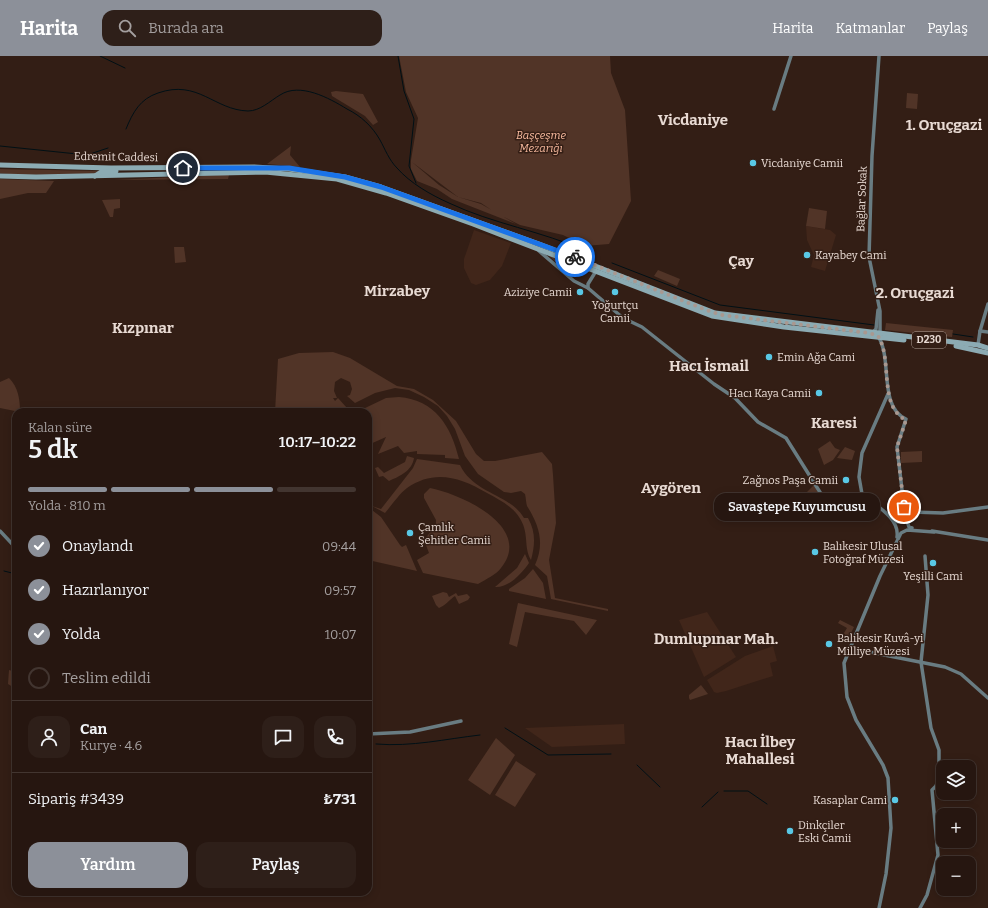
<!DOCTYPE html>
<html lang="tr">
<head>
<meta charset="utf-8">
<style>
  :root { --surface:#261610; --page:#2e1f19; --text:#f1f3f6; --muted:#a49f9f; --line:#423530; --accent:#8c9099 }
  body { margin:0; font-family:Bitter,serif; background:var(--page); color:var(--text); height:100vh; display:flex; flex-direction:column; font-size:15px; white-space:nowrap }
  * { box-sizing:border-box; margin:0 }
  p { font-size:13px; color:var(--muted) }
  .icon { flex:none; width:22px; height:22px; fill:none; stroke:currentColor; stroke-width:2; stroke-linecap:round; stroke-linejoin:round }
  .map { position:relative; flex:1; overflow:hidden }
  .panel { position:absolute; left:12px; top:352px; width:360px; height:488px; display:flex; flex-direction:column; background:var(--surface); border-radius:12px; box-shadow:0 2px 10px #0003,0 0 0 1px var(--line) }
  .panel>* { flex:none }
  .fabs { position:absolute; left:936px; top:704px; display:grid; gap:8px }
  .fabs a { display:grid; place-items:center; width:40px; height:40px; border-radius:8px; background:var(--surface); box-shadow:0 2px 10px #0003,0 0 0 1px var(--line); font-size:20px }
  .pin { position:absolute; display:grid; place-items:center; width:34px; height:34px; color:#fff; margin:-17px; border:2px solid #fff; border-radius:50%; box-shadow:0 1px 4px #0007 }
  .courier { position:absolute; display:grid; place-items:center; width:40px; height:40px; margin:-20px; border:3px solid #1a73e8; border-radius:50%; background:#fff; color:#222; box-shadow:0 1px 5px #0007 }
  .bubble { position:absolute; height:28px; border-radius:12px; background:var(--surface); box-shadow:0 2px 10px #0003,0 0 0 1px var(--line); font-size:13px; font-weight:600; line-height:28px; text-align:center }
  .headline em { font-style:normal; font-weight:600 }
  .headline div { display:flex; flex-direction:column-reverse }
  .headline { display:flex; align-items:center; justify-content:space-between; height:68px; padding:0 16px }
  h1 { font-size:26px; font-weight:600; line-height:30px }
  .bar { display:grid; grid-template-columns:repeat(4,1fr); gap:6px 4px; align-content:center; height:48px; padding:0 16px }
  .bar i { height:5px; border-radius:3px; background:var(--line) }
  .bar .current { background:var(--accent) }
  .bar p { grid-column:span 4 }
  .line { display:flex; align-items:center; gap:10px; padding:0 16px; border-top:1px solid var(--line) }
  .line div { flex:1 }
  .round { display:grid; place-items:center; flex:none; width:42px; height:42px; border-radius:12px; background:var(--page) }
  ol { padding:0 16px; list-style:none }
  li { display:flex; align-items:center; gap:12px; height:44px }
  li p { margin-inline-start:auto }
  li .icon { padding:4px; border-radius:50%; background:var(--accent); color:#fff; stroke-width:4 }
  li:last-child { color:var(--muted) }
  li i { width:22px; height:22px; border:2px solid var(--line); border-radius:50% }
  .cta { display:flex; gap:8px; margin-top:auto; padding:8px 16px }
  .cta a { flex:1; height:46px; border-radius:12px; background:var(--accent); color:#fff; font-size:16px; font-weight:600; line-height:46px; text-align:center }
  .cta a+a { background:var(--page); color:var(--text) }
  header { display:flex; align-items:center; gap:24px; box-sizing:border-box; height:56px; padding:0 20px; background:var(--accent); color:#fff }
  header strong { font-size:19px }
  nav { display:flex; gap:22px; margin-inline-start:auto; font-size:14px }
  .search { width:280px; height:36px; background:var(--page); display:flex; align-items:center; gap:10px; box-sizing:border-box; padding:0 14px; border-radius:12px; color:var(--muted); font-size:15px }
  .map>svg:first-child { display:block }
</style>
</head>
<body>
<header>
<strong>Harita</strong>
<div class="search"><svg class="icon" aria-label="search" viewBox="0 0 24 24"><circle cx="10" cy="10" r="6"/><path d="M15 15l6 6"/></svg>Burada ara</div>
<nav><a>Harita</a><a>Katmanlar</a><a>Paylaş</a></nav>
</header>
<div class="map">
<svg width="988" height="852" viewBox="0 0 988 852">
  <rect width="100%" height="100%" fill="#331e15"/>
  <g fill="#41261a">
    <path d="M806,170L830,174L836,179L825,215L811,211L814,199L807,184Z"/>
    <path d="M474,174L511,187L502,210L490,224L476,229L471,227L464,212V203Z"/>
    <path d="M707,556L736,601L704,621L679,564Z"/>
    <path d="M773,590L777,605L770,607L773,620L726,635L717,637L714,636L707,624L745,600Z"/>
    <path d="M624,668L625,688L552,691L525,672Z"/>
  </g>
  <g fill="#513427">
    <path d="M399,0H610L611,17L625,54L631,145L609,188L585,190L563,179L520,169L496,157L481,147L458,141L412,106L439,129L458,141L481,148L516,168L452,143L437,133L417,125L411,113V104L418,62L406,36Z"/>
    <path d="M336,35L363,38L378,66L373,69L365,60L332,40L331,36Z"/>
    <path d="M907,37L918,38L917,53L906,52Z"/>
    <path d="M291,90L290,99L300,111L267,108Z"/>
    <path d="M0,113L101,115L93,118L20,119L0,117Z"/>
    <path d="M218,119H229L228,123L114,124Z"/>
    <path d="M0,123L54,125L46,137H28L0,143Z"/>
    <path d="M120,143V152L114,153L113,161H110L102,144Z"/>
    <path d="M809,152L827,155L825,173L806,170Z"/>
    <path d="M174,191H184L186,206L175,207Z"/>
    <path d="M548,199L572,208V209L565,215Z"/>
    <path d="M658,214L680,223L677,230L654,220Z"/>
    <path d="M886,267L953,274L952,281L885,274Z"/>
    <path d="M333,296L350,302L397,330L414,333L433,344L456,365L476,398L484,405H495L542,396L552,408L553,419L556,467L549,504L555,542L608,553V555L551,543L547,520L535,509C545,487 539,469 527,450C526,447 526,442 525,438L521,435L511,437L504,436L478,418L465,400L455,373L447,360L438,350L424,341L409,334L395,332L375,337L355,347L347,340L350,339L352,333L350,326L341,322L335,326L334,335L337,342H333L335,345L338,342L347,352L340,356H275L278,303L299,297Z"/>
    <path d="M9,322C18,331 20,343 20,356L0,352V326Z"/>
    <path d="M399,341C435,344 451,370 459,403L445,402V399L417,398V395L404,397L398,390L378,398L386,381L368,389V356H356L361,352L363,353L386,342Z"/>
    <path d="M830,385L835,392L840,394L833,404L824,409L818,393Z"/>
    <path d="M845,391L855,395L852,404L837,402Z"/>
    <path d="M922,395V406L901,407V396Z"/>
    <path d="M407,400L414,402C412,415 400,420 389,425L383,420L379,421L375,412L378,411L384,417L405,406Z"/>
    <path d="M417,403L460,409C474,438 510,438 524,462H528C536,476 535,489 531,504C523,491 530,477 519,461C512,450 498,443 487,437C460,421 434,413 407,432C399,438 392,449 385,457L372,450L381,453L413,412Z"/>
    <path d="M814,429L821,443L809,445L806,442V437Z"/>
    <path d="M430,432C461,438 534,471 501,512C496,519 486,523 478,528L423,517L417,504L429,497L424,484L436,469V464L424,442V438Z"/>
    <path d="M368,451L381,461L400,489L402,491L406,489L417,515L368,504Z"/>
    <path d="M525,498L529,507C522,517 509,532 495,531L517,512Z"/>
    <path d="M533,513L543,527L546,543L509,535V533L525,522Z"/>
    <path d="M443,536L447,537L449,541L456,537L458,540L467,538L470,541L468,544L459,548L455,540C449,544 446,549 439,552L436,549L432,540Z"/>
    <path d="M518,547L597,564L586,579L574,565L525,556L517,591L509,588Z"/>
    <path d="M840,564L854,571L848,583L844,577L847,572L838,567Z"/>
    <path d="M9,614L16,616V633L8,628Z"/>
    <path d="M701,629L708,638L690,644L689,642V639Z"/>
    <path d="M496,682L515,699L490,739L468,724Z"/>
    <path d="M516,705L536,718L515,751L495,739Z"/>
  </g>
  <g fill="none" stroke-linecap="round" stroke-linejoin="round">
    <g stroke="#001015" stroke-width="1">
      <path d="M100,0L125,12"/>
      <path d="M398,0L404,35L414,63L409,110L416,127"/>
      <path d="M126,73C133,56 140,43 158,37C198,23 214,54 248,55C260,55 270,45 280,39C300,26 329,42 347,53C361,60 372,70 380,84C385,93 389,104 397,112C410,127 431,139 449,147C493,168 542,175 586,195"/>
      <path d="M0,90L87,99L108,92"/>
      <path d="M612,207L720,249L874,269"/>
      <path d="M953,278L973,281"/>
      <path d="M4,515L16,518"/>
      <path d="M505,672L548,699L611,698"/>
      <path d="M376,688C412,691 445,683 480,679"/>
      <path d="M637,709L660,731"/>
      <path d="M724,735H748L767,748"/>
      <path d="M702,751L718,736"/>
    </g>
    <g stroke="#697c82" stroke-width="3.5">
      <path d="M879,0L872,100L869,201L880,255V278"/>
      <path d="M774,53L791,0"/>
      <path d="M539,195L574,225L588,232"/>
      <path d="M596,215L588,228V232L623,262L642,271L714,328L735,342L758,366L786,382L828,449L855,445L860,443L862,438"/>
      <path d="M980,275L988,276"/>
      <path d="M873,276L876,273L878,254"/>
      <path d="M878,280C893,303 878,351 906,363L897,391L904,451C907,458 906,464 909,471L912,472"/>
      <path d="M978,289L980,275L988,248"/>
      <path d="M862,438L859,421L862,397L888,338"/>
      <path d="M862,438C875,449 900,462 897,481"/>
      <path d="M894,465L899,466L911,456L943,457L988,451"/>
      <path d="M0,475L16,492"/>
      <path d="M932,475L988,484"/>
      <path d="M849,592L945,611L961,618L988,642"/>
      <path d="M368,678L410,676L461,665"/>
      <path d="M879,852L886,818L891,772L888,722L883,709L856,664L847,641L844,607L880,520L901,477L907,474L934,476"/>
      <path d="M920,852L927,839L938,799L932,734L936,730L939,721V694L931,672L921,606L928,539L925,500"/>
    </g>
    <g stroke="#8cabb3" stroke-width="5">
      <path d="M0,109L111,112L254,111L289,113L345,121L381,131L539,188L715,257L978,289L988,292"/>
      <path d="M0,120L36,121L265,116L337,123L386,137L473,168L712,260L784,271L904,284"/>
      <path d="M95,120L101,116L116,115"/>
      <path d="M956,290L988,297"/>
    </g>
  </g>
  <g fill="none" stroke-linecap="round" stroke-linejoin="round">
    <path stroke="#a99890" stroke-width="4" stroke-dasharray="0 7.2" d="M575,201L706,254L722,259L869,277L878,280C893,303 878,351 906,364L897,391L904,451"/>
    <path stroke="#1a73e8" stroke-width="5" d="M183,112H289L345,121L381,131L575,201"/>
  </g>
  <g fill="#59c8e5" stroke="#331e15" stroke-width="1.5">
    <circle cx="753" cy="107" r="4"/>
    <circle cx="807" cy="199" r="4"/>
    <circle cx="580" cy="236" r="4"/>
    <circle cx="615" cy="236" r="4"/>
    <circle cx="769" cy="301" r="4"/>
    <circle cx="819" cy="337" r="4"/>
    <circle cx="846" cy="424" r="4"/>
    <circle cx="410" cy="477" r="4"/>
    <circle cx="815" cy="496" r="4"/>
    <circle cx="933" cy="507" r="4"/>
    <circle cx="829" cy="588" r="4"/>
    <circle cx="895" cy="744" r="4"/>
    <circle cx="790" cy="775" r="4"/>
  </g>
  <g text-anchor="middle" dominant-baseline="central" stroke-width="3" stroke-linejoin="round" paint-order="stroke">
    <rect fill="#331e15" stroke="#b2a29a" stroke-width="1" x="912" y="276" width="34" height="16" rx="3"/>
    <g font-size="10" font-weight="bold" fill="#e8dad3">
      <text x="929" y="284">D230</text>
    </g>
    <g font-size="11" font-style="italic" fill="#f9bb9f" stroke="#331e15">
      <text x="541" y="79">Başçeşme<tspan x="541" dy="13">Mezarığı</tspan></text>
    </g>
    <g font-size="11" fill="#e8dad3" stroke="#331e15">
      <text transform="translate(116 101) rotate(1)">Edremit Caddesi</text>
      <text transform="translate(862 143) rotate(-88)">Bağlar Sokak</text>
    </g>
    <g font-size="11" fill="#e8dad3" stroke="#331e15" text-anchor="start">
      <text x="761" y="107">Vicdaniye Camii</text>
      <text x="815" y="199">Kayabey Cami</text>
      <text x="572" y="236" text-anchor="end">Aziziye Camii</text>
      <text x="615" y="249" text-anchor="middle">Yoğurtçu<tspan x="615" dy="13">Camii</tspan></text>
      <text x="777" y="301">Emin Ağa Cami</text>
      <text x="811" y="337" text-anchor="end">Hacı Kaya Camii</text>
      <text x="838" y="424" text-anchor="end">Zağnos Paşa Camii</text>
      <text x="418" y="471">Çamlık<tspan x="418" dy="13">Şehitler Camii</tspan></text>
      <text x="823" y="490">Balıkesir Ulusal<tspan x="823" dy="13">Fotoğraf Müzesi</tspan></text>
      <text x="933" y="520" text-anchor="middle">Yeşilli Cami</text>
      <text x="837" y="582">Balıkesir Kuvâ-yi<tspan x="837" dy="13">Milliye Müzesi</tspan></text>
      <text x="887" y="744" text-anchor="end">Kasaplar Cami</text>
      <text x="798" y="769">Dinkçiler<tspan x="798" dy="13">Eski Camii</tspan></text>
    </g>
    <g font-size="15" font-weight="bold" fill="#e8dad3" stroke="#331e15">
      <text x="693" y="64">Vicdaniye</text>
      <text x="944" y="69">1. Oruçgazi</text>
      <text x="741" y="205">Çay</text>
      <text x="397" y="235">Mirzabey</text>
      <text x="915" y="237">2. Oruçgazi</text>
      <text x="143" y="272">Kızpınar</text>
      <text x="709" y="310">Hacı İsmail</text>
      <text x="834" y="367">Karesi</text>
      <text x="671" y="432">Aygören</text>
      <text x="716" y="583">Dumlupınar Mah.</text>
      <text x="760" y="686">Hacı İlbey<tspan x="760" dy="17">Mahallesi</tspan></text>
    </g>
  </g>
</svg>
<div class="fabs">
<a><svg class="icon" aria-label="layers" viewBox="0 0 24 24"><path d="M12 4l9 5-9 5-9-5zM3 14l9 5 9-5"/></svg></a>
<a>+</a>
<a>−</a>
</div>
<div class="pin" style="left:904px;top:451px;background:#ea580c"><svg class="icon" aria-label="bag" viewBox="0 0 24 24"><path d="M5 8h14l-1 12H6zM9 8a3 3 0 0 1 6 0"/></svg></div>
<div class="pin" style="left:183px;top:112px;background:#1f2937"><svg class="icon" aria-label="home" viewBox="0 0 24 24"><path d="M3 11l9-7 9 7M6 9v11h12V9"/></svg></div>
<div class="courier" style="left:575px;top:201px"><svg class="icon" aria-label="bike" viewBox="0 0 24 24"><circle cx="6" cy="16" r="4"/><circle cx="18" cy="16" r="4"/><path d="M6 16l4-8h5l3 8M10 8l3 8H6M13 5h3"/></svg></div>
<div class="bubble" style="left:714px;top:437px;width:166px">Savaştepe Kuyumcusu</div>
<section class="panel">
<div class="headline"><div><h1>5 dk</h1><p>Kalan süre</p></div><em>10:17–10:22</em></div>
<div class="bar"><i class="current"></i><i class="current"></i><i class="current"></i><i></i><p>Yolda · 810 m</p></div>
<ol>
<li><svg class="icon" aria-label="check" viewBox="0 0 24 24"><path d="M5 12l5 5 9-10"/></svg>Onaylandı<p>09:44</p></li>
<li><svg class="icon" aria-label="check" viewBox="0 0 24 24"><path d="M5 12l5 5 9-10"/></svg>Hazırlanıyor<p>09:57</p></li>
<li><svg class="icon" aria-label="check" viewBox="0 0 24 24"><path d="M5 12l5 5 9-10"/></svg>Yolda<p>10:07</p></li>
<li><i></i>Teslim edildi</li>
</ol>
<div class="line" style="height:72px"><a class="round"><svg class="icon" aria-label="person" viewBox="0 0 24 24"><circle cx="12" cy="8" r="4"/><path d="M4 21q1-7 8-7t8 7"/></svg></a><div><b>Can</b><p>Kurye · 4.6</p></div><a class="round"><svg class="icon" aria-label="chat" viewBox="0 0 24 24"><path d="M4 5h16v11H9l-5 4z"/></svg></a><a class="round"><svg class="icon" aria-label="phone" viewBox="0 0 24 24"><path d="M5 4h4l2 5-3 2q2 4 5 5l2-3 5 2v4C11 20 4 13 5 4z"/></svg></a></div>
<div class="line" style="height:52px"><div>Sipariş #3439</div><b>₺731</b></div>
<div class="cta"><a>Yardım</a><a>Paylaş</a></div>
</section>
</div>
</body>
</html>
